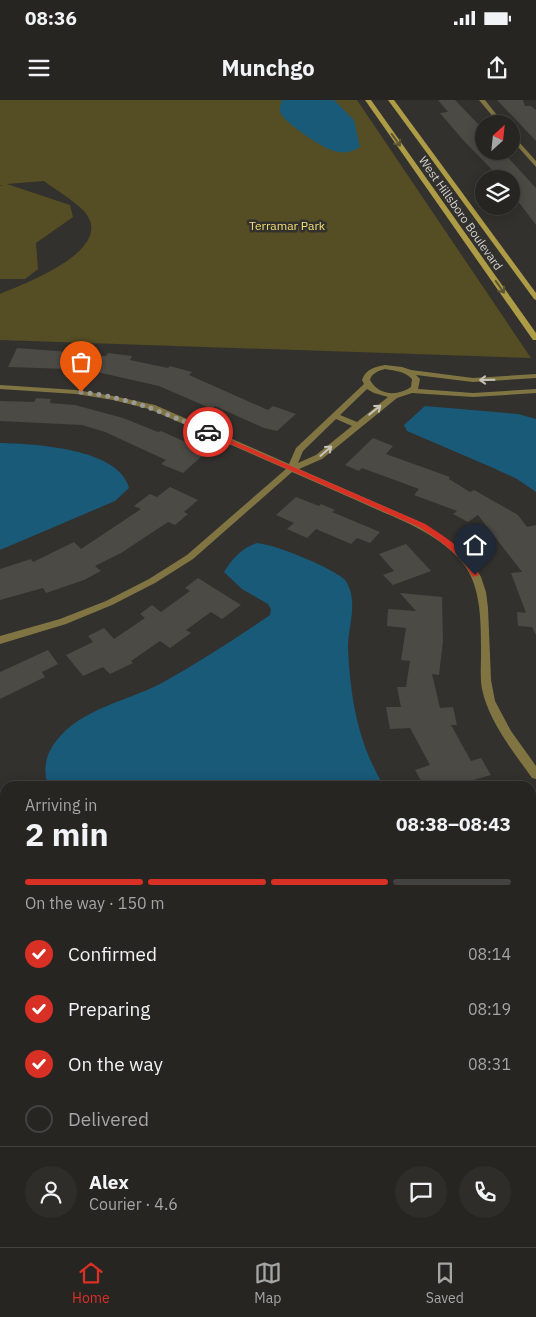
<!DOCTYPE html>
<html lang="en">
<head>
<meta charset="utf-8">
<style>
  :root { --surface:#262522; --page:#2e2d2a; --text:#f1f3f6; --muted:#a4a5a5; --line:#424240; --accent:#d93025 }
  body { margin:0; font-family:"IBM Plex Sans",sans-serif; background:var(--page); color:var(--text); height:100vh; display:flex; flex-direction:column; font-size:19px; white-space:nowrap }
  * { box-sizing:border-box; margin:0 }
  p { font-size:16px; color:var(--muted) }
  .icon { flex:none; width:28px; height:28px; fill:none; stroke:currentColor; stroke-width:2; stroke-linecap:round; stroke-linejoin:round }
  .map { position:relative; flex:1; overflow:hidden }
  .details { position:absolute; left:0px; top:681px; width:536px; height:466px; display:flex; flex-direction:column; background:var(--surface); border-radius:15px 15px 0 0; box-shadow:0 2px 12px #0003,0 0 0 1px var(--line) }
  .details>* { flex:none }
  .needle { width:32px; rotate:27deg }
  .fabs { position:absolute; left:475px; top:15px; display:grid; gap:10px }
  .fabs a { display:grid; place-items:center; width:45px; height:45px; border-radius:50%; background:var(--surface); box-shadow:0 2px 12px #0003,0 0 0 1px var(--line); font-size:25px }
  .pin { position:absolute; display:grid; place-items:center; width:42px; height:42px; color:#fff; margin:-51px -21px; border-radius:50% 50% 50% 0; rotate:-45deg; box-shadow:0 0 5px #0007 }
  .pin .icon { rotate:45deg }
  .courier { position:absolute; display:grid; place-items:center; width:50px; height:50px; margin:-25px; border:4px solid #d93025; border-radius:50%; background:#fff; color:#222; box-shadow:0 1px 6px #0007 }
  .overview em { font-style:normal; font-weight:700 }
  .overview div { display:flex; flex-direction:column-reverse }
  .overview { display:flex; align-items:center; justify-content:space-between; height:85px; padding:0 25px }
  h1 { font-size:32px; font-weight:700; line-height:38px }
  .bar { display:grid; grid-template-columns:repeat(4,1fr); gap:8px 5px; align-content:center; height:60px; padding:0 25px }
  .bar i { height:6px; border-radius:4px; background:var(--line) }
  .bar .selected { background:var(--accent) }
  .bar p { grid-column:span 4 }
  .line { display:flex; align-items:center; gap:12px; padding:0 25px; border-top:1px solid var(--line) }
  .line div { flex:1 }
  .round { display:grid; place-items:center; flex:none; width:52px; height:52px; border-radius:26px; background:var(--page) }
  ol { padding:0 25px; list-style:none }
  li { display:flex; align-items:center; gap:15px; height:55px }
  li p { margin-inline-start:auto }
  li .icon { padding:5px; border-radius:50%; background:var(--accent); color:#fff; stroke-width:4 }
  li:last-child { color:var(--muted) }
  li i { width:28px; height:28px; border:2px solid var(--line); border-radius:50% }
  .status { display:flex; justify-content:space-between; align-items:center; height:35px; padding:0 25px; background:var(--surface); direction:ltr }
  .status svg { height:14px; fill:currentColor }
  header { display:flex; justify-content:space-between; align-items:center; height:65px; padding:0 25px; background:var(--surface); font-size:22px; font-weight:700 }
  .menu { display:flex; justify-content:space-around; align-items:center; height:70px; border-top:1px solid var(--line); background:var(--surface); font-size:14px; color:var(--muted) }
  .menu a { display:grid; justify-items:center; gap:2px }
  .menu .selected { color:var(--accent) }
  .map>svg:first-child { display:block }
</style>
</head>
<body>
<div class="status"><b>08:36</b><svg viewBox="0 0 49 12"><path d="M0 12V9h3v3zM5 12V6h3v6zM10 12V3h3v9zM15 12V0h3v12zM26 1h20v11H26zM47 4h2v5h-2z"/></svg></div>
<header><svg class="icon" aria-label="menu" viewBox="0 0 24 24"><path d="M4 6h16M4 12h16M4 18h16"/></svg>Munchgo<svg class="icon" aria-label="share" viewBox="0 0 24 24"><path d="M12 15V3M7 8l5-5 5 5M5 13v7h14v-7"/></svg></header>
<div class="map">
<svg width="536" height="1147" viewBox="0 0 536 1147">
  <rect width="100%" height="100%" fill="#32312d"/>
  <path fill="#554d23" d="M0,0H357L531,258L0,240V194C23,184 118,150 84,111C73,100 56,90 44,81L7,84L70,105L73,117L36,143L38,169L25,179H0V86L2,85H0Z"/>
  <g fill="#195a78">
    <path d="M282,0H334L354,20L360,47C352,52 344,54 334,51C324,49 283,22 280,12C279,8 281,4 282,0Z"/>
    <path d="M425,306L518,314L536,319V392L517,379L491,367L407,331L404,325Z"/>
    <path d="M0,343C35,344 118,348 129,388L115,401L0,450Z"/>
    <path d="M257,443C274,444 333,468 345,480C347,482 349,487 350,490C356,508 348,529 348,547C350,596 358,644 384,686H48C43,668 45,655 57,640C81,609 127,601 160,584C198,563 234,540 270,515L271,509L268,504L242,489L224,472C232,459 242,448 257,443Z"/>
    <path d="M0,1072L5,1073V1142H531V1077L536,1078V1147H0Z"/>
  </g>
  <g fill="#4b4a45">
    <path d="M438,0H455L484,30V51H502L536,88V125L511,92V79H501L463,40L440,13L448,12Z"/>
    <path d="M497,0H523L525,6H531L536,10V41Z"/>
    <path d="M17,248L69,252V254L106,256L108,253L132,256L130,260L168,268L170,266L192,272L189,275L268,310L273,306L296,314L277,331L264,328L215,306L212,309L159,286L97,272L98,270L8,267Z"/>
    <path d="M36,298L51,299L50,303L75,305L123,318L158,332L161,331L199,348L195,352L203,355L183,373L161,364L166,360L105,332L82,325L0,321V301L34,302Z"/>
    <path d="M373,338L393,346L386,354L450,377L449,379L470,392L474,390L518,415L527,427L536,425V535L532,527L518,526L517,512L526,513L511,473L522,472L478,415L468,422L453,414L457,411L414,395L419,389L362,368L359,371L345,365Z"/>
    <path d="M170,387L198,400L184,412L188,414L175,425L168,422L121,453L95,466L101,471L84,480L46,493L43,488L0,500V469L31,459L33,462L74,442L81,449L141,409L134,406L150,394L157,397Z"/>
    <path d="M296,397L319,406L321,404L335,410L332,412L380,432L370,443L357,438L351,444L316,429L307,438L287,429L294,423L276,415Z"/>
    <path d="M406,444L431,471L393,485L383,475L394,471L379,454Z"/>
    <path d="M198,478L241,505L222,519L211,512L186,530L191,533L170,548L160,541L131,561L133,563L110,574L103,567L83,576L66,555L93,542L88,536L104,528L114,539L145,518L140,514L152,505L161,512L190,491L185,488Z"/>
    <path d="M400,493L442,497L443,541L439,575L432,574L440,608L453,607L457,625H451L471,661L481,658L491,675L452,686H424L415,670L430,665L410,628L390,629L386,607H401L397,587H406L410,561L401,560L406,528L387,526L388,509L416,511Z"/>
    <path d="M48,550L58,564L42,572L45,577L0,599V572Z"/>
  </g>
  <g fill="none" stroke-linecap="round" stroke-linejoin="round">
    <g fill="#807542" fill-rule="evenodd">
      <path d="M479,0H485L504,24H499Z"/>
      <path d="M511,33L536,61V67L511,39Z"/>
      <path d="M385,265L402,267L411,270L473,278L536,274V278L473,282L416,275L420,279L418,289L473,293L536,289V293L473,297L412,293L397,298L322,359L299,369L425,424L461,450L472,462L481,477L486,492L488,508L491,580L495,601L511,631L536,666V679L532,678C513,651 489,622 482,589C480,578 481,566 481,555C481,527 482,490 465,466C442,435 403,421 369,406C344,395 318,383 292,372L193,459L155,483L112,505L66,524L0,544V536L60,519L106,501L149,479L187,455L286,369L149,309L113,300L76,294L0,289V285L76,290L113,296L155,305L289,364L296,348L364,284L362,280C366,269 374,267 385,265ZM385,269C396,271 404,271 412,279L411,287C397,297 378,295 370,280C372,273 378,271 385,269ZM367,289L374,293L388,297L357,322L340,315ZM336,319L352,326L316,355L298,363L303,351Z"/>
      <path d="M536,828V845L531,848V831Z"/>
      <path d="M0,870L5,872V884L0,882Z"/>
      <path d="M536,895V907L531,909V897Z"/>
    </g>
    <g fill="#ad9b45" fill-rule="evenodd">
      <path d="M365,0H371L536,233V240H533Z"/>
      <path d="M388,0H394L536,193V200L534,199Z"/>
    </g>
  </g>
  <defs><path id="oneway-shaft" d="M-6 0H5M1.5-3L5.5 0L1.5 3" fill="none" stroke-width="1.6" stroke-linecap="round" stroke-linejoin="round" transform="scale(1.25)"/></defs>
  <g stroke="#5d5635">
    <use href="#oneway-shaft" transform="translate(396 40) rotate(55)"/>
    <use href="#oneway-shaft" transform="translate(500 187) rotate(55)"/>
  </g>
  <g stroke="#c6c4ba">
    <use href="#oneway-shaft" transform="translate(487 280) rotate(179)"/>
    <use href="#oneway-shaft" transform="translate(375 310) rotate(-39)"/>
    <use href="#oneway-shaft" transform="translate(326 351) rotate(-41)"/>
  </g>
  <path fill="#d93025" d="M208,330L425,424C447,438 468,451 479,475L473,477C460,454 441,441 419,427L206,333Z"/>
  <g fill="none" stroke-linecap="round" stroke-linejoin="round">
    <path stroke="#9a9a96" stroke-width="5" stroke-dasharray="0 9" d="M81,292C131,298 163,312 208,332"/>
  </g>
  <g text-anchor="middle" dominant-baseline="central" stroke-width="5" stroke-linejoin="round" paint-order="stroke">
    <g font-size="12" fill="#d2d2cf" stroke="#32312d">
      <text transform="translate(461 113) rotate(55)">West Hillsboro Boulevard</text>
    </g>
    <g font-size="12" fill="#f6df74" stroke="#32312d">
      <text x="287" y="125">Terramar Park</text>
    </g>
  </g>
</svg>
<div class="fabs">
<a><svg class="needle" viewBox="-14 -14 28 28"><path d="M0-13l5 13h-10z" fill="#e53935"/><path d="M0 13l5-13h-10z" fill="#a4a5a5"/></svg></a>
<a><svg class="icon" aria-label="layers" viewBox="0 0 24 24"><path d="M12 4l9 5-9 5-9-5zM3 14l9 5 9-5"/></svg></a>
</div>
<div class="pin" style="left:81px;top:292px;background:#ea580c"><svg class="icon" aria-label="bag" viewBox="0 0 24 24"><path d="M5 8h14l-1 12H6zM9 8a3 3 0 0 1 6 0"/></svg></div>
<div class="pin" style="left:475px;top:475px;background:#1f2937"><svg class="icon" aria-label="home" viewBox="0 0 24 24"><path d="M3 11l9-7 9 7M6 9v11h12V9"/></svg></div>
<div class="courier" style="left:208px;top:332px"><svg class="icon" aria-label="car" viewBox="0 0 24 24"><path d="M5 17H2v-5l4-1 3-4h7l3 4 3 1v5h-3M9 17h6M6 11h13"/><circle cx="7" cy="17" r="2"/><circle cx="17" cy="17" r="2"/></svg></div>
<section class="details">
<div class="overview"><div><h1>2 min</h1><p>Arriving in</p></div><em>08:38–08:43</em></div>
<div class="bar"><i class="selected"></i><i class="selected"></i><i class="selected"></i><i></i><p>On the way · 150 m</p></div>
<ol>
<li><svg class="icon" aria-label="check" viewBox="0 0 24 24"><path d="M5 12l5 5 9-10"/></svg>Confirmed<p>08:14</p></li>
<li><svg class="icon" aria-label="check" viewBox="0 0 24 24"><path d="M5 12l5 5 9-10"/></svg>Preparing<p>08:19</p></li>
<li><svg class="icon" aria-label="check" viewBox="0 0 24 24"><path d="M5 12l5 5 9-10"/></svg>On the way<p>08:31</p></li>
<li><i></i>Delivered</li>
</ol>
<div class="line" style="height:90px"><a class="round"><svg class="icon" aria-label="person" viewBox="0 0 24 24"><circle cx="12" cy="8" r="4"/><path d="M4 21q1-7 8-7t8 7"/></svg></a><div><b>Alex</b><p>Courier · 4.6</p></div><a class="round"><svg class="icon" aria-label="chat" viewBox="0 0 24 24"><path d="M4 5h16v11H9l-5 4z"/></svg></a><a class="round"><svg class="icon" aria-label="phone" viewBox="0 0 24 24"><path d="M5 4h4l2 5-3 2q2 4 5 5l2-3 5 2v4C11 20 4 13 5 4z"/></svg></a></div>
</section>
</div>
<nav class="menu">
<a class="selected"><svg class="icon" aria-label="home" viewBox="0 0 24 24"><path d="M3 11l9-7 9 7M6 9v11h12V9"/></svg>Home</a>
<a><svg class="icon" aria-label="map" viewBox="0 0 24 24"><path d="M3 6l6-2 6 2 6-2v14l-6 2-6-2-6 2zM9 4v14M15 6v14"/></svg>Map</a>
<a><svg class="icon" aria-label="saved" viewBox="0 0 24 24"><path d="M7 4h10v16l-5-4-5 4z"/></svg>Saved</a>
</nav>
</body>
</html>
